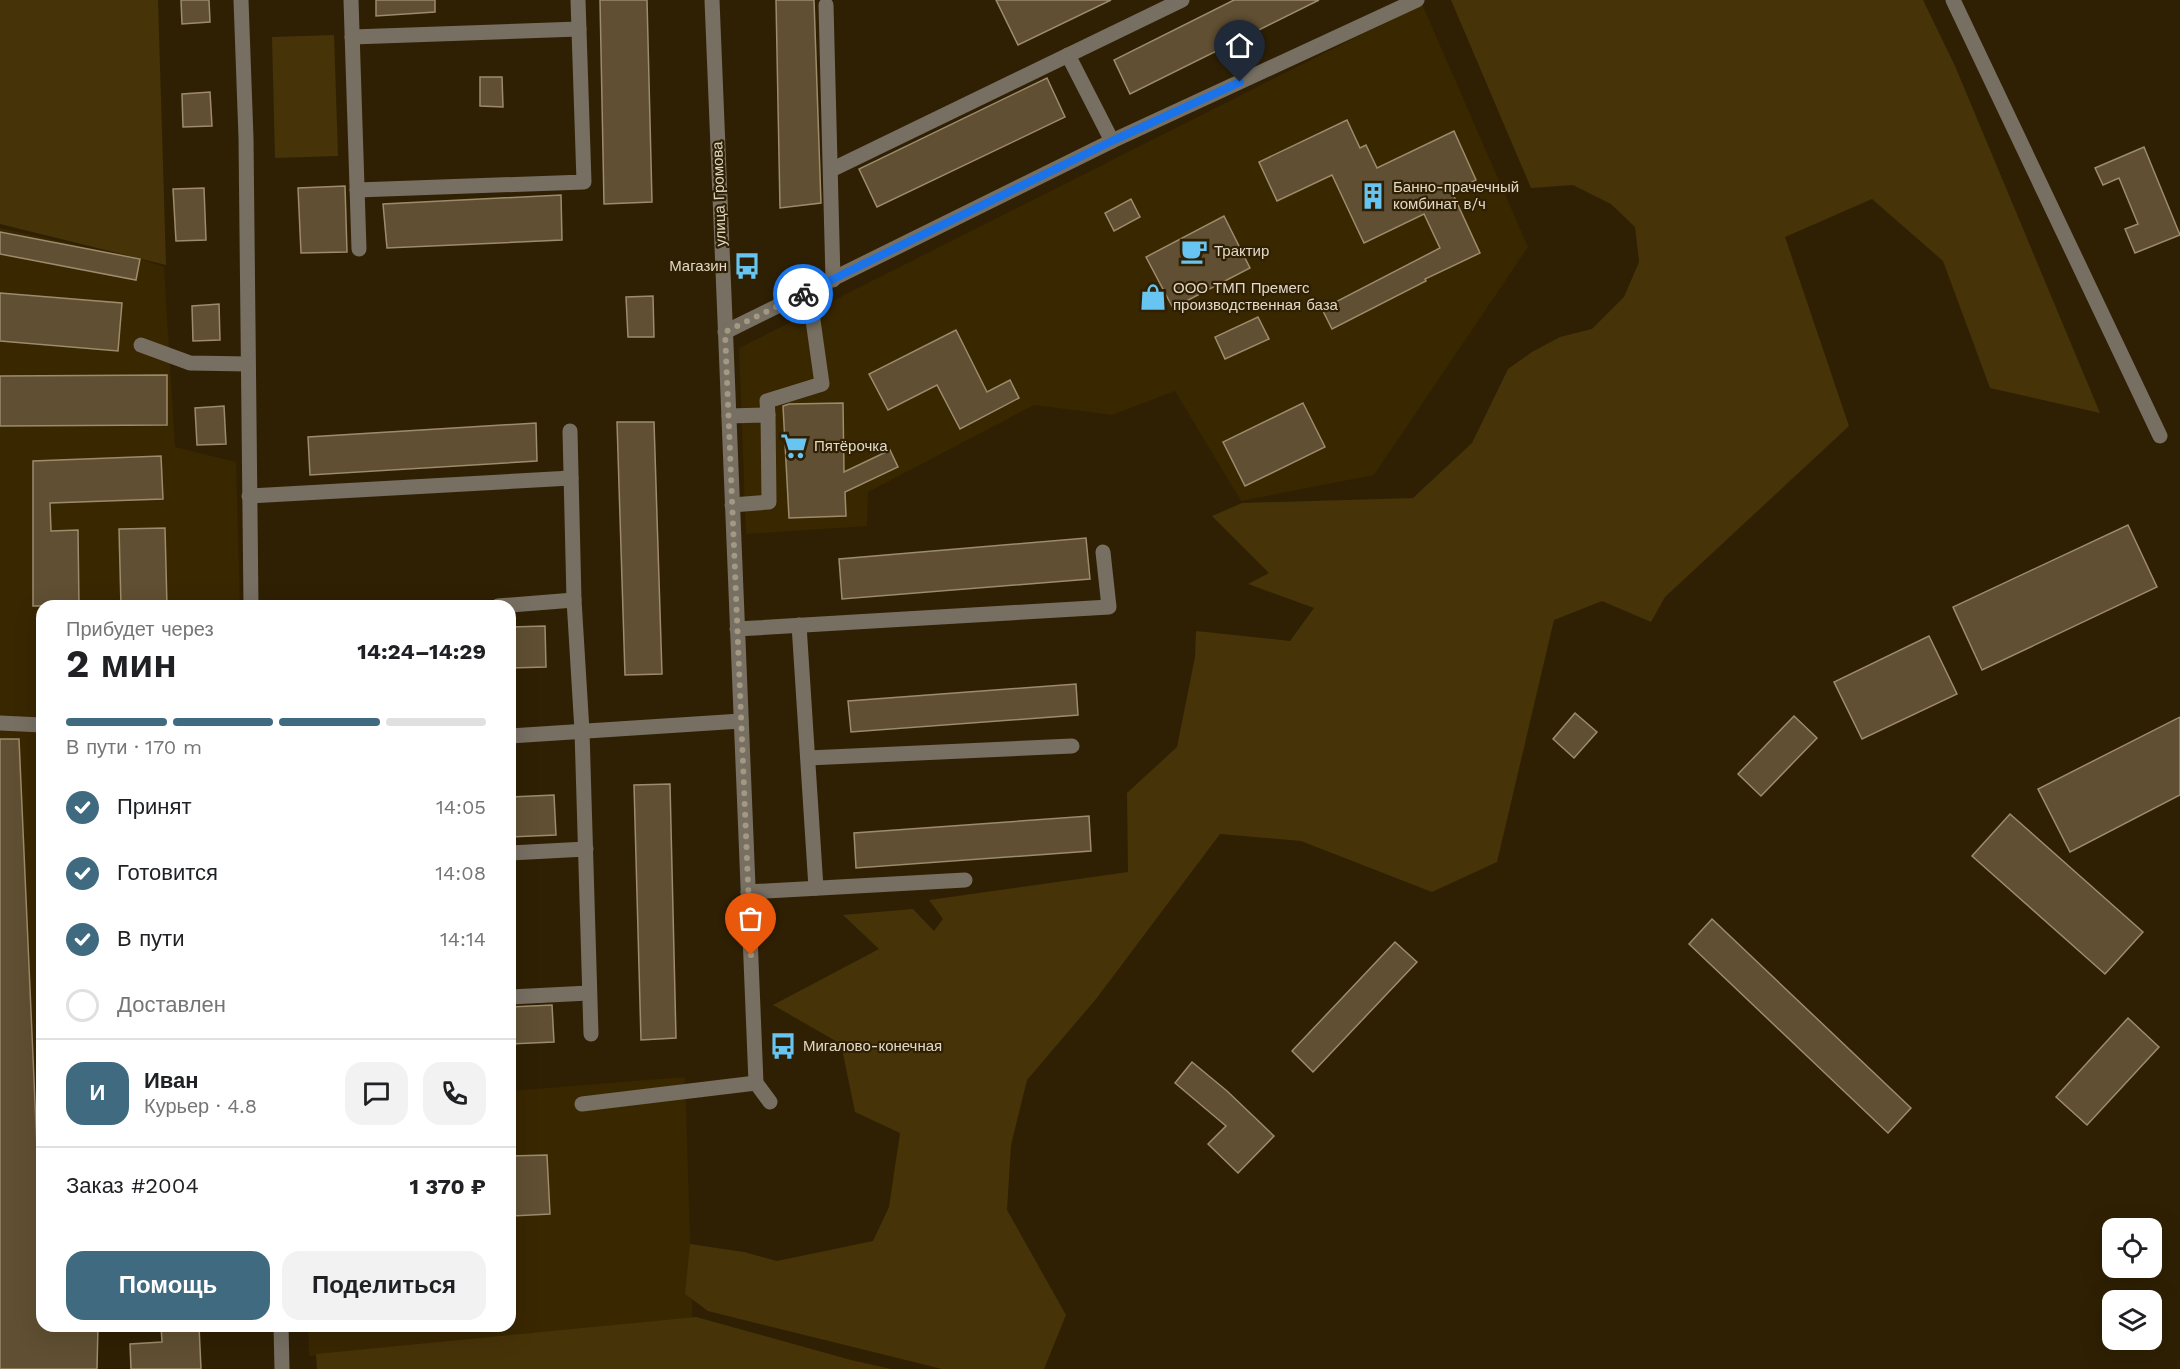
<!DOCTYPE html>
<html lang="ru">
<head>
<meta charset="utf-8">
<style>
  :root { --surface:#fff; --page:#f2f2f2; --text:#202124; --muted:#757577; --line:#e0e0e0; --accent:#406a80 }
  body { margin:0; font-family:"Work Sans",sans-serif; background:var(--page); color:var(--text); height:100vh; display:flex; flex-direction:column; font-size:22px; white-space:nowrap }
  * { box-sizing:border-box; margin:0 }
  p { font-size:20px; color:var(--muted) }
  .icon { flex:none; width:33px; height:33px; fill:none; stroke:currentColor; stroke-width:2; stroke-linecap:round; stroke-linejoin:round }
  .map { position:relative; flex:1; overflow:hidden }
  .panel { position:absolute; left:36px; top:600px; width:480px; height:732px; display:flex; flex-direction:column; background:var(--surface); border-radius:18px; box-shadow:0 6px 24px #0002 }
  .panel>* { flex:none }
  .buttons { position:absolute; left:2102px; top:1218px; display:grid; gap:12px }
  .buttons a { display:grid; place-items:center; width:60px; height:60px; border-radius:12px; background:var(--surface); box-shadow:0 6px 24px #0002; font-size:30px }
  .pin { position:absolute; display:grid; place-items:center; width:51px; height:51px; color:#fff; margin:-62px -26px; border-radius:50% 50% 50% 0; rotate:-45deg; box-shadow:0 0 6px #0007 }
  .pin .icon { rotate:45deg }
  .courier { position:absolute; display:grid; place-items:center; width:60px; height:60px; margin:-30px; border:4px solid #1a73e8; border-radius:50%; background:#fff; color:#222; box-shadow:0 2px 8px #0007 }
  .headline em { font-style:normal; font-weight:700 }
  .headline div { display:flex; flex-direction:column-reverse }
  .headline { display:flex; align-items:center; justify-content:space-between; height:102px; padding:0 30px }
  h1 { font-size:39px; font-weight:700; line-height:45px }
  .bar { display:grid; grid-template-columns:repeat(4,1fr); gap:9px 6px; align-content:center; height:72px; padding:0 30px }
  .bar i { height:8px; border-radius:4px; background:var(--line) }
  .bar .on { background:var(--accent) }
  .bar p { grid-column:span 4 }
  .line { display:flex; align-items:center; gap:15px; padding:0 30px; border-top:2px solid var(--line) }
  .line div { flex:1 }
  .round { display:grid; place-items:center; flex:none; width:63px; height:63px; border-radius:18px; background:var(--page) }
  ol { padding:0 30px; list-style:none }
  li { display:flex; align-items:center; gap:18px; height:66px }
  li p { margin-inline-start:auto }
  li .icon { padding:6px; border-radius:50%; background:var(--accent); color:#fff; stroke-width:4 }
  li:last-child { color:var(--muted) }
  li i { width:33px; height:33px; border:3px solid var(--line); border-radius:50% }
  .cta { display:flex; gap:12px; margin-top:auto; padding:12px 30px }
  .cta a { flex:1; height:69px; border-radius:18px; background:var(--accent); color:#fff; font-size:24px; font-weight:700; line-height:69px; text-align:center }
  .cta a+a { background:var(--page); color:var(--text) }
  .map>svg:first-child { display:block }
</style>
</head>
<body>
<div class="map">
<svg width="2180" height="1369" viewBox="0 0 2180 1369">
  <rect width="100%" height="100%" fill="#2f2003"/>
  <g fill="#392700">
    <path d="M1422,4L1528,247L1374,475L1241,501L1175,391L1112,415L1034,405L868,492L867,526L746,534L739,348Z"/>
    <path d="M0,228L140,259L164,267L175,447L236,462L240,606H42V1326H98L97,1369H0Z"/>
    <path d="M685,1077L693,1336L309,1356L308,1326H510V1091Z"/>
  </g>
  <g fill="#473308">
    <path d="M0,0H158L166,265L0,224Z"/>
    <path d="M1451,0H1923L1955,66L2100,413L1990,388L1943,261L1872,199L1785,237L1849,426L1665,597L1651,622L1602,601L1554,620L1497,862L1432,892L1301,841L1220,834L1096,999L1027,1080L1011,1145L1007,1210L1066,1315L1044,1369H942L708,1311L685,1294L690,1244L744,1252L777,1261L873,1241L889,1207L900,1133L855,1112L841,1044L773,1005L879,949L843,915L913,909L934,931L943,919L929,900L1128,872L1127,793L1177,747L1195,657L1196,631L1290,641L1314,608L1248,584L1269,573L1212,516L1242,503L1413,498L1472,443L1508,369L1532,352L1560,337L1592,329L1624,297L1639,262L1635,227L1611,204L1573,185L1531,188Z"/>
    <path d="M334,35L338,156L275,158L272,37Z"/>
    <path d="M696,1317L851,1360L891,1369H317L316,1354Z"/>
  </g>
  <g fill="#604f32" stroke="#9d8b6c" stroke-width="1.5">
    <path d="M181,0H209L210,22L182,24Z"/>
    <path d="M376,0H435V12L376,16Z"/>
    <path d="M600,0H647L652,202L604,204Z"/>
    <path d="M776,0H814L821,203L780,208Z"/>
    <path d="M996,0H1111L1018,45Z"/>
    <path d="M1234,0H1319L1130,94L1114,60Z"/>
    <path d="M480,77H502L503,107L480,106Z"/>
    <path d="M1047,78L1065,117L877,207L859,169Z"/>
    <path d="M210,92L212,126L183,127L182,94Z"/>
    <path d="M1347,120L1360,148L1366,145L1377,168L1454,131L1476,180L1452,192L1480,253L1425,279L1426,281L1332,329L1322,309L1440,248L1424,214L1364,243L1332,175L1277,201L1259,162Z"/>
    <path d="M2144,147L2180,235L2135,253L2125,229L2138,224L2119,178L2103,185L2095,168Z"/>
    <path d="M345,186L347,252L301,253L298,188Z"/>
    <path d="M204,188L206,240L176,241L173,189Z"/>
    <path d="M561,195L562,240L387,248L383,204Z"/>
    <path d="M1131,199L1140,217L1114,231L1105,213Z"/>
    <path d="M1224,216L1250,268L1173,308L1146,257Z"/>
    <path d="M0,232L140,259L136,280L0,254Z"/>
    <path d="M0,293L122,303L118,351L0,341Z"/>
    <path d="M653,296L654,337H628L626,297Z"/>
    <path d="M219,304L220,340L193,341L192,306Z"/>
    <path d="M1258,317L1269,339L1225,359L1215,337Z"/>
    <path d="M956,330L987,392L1010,380L1019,398L960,429L937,385L888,410L869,374Z"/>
    <path d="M167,375V425L0,426V376Z"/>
    <path d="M843,403L844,472L890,450L898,467L845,492L846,516L789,518L783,406L789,404Z"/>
    <path d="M1303,403L1325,447L1245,486L1223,442Z"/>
    <path d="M224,406L226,444L197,445L195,408Z"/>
    <path d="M617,422H654L662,674L625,675Z"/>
    <path d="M536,423L537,461L310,475L308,437Z"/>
    <path d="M161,456L163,499L50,503L51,531L78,530L79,606H33V461Z"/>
    <path d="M2128,525L2157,587L1982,670L1953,607Z"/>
    <path d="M165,528L167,606H121L119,529Z"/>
    <path d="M1086,538L1090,579L842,599L839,559Z"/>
    <path d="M545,626L546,667L510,668V627Z"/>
    <path d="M1929,636L1957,694L1862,739L1834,682Z"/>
    <path d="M1076,684L1078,715L851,732L848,701Z"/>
    <path d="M1575,713L1597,732L1574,758L1553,739Z"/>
    <path d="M1794,716L1817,738L1761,796L1738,774Z"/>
    <path d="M2180,717V795L2070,852L2038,789Z"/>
    <path d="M0,739H19L42,1261V1326H98L97,1369H0Z"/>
    <path d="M670,784L676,1038L641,1040L634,785Z"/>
    <path d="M554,795L556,835L510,837V797Z"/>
    <path d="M2010,814L2143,932L2105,974L1972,856Z"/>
    <path d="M1089,816L1091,851L856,868L854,833Z"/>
    <path d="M1712,919L1911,1108L1888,1133L1689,944Z"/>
    <path d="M1395,942L1417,962L1313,1072L1292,1051Z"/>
    <path d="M552,1005L554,1042L510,1044V1007Z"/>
    <path d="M2128,1018L2159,1047L2087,1125L2056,1097Z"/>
    <path d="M1192,1062L1227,1091L1274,1136L1238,1173L1208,1144L1226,1126L1175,1083Z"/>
    <path d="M547,1155L550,1214L512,1216L510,1156Z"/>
    <path d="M161,1326H199L201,1369H131L130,1344L162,1342Z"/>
  </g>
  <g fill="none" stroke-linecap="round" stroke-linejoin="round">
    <g stroke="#776f62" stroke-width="15">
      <path d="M241,0L246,138L251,606"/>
      <path d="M351,0L359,249"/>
      <path d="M712,0L756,1083L770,1102"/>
      <path d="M1953,0L2160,436"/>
      <path d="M826,5L833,280"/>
      <path d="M352,37L579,29"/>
      <path d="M1068,55L1112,141"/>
      <path d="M831,170L1182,0"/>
      <path d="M357,190L584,182L578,0"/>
      <path d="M725,332L1112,141L1417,0"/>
      <path d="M141,345L190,363L248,364"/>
      <path d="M768,415L767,401L822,384L809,292"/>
      <path d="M729,416L768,415L769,502L732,505"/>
      <path d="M570,431L574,600L582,731L591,1034"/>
      <path d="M249,496L571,478"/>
      <path d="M498,606L574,600"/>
      <path d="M799,625L816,888"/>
      <path d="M737,629L1109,607L1103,552"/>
      <path d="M0,723L42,725"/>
      <path d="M510,736L741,721"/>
      <path d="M808,758L1072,746"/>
      <path d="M510,853L586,849"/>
      <path d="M748,892L965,880"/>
      <path d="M510,997L589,993"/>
      <path d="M582,1104L756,1083"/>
      <path d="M281,1326L282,1369"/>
    </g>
  </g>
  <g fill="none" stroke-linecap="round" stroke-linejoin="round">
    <path stroke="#a39882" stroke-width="6" stroke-dasharray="0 10.8" d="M751,955L725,332L803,294"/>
    <path stroke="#1a73e8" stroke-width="8" d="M803,294L1112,141L1240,82"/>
  </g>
  <defs>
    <symbol id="building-bare" viewBox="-9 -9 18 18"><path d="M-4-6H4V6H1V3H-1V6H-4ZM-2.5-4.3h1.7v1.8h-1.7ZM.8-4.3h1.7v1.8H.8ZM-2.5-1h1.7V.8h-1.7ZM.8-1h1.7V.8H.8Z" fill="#68c4f0" stroke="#2f2003" stroke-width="2.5" paint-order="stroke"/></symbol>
    <symbol id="cafe-bare" viewBox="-9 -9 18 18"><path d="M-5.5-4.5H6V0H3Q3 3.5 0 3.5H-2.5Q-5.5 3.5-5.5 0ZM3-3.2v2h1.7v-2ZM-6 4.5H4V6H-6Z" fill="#68c4f0" stroke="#2f2003" stroke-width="2.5" paint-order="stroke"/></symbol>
    <symbol id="bus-bare" viewBox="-9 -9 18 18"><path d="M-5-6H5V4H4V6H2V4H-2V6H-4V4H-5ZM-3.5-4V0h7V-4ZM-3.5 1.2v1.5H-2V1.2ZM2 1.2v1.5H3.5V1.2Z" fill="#68c4f0" stroke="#2f2003" stroke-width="2.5" paint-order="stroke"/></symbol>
    <symbol id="shop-bare" viewBox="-9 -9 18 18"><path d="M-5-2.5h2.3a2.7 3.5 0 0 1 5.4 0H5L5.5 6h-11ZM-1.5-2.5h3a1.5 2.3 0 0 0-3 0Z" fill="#68c4f0" stroke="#2f2003" stroke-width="2.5" paint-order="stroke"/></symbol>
    <symbol id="supermarket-bare" viewBox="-9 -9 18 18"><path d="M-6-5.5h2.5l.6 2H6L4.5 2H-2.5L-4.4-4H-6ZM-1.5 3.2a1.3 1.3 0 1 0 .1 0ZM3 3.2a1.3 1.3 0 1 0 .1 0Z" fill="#68c4f0" stroke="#2f2003" stroke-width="2.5" paint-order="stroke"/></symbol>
  </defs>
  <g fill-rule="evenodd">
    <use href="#building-bare" x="1354" y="177" width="38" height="38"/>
    <use href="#cafe-bare" x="1175" y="232" width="38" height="38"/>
    <use href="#bus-bare" x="728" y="247" width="38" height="38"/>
    <use href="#shop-bare" x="1134" y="278" width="38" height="38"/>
    <use href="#supermarket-bare" x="775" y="427" width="38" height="38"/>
    <use href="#bus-bare" x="764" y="1027" width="38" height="38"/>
  </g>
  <g text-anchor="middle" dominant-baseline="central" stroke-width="4.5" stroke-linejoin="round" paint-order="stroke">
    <g font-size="15" fill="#e1d8c7" stroke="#2f2003" text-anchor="start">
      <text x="1393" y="187">Банно-прачечный<tspan x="1393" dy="17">комбинат в/ч</tspan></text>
      <text x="1214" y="251">Трактир</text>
      <text x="727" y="266" text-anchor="end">Магазин</text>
      <text x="1173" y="288">ООО ТМП Премегс<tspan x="1173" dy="17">производственная база</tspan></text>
      <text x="814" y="446">Пятёрочка</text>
      <text x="803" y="1046">Мигалово-конечная</text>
    </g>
    <g font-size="15" fill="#e1d8c7" stroke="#2f2003">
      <text transform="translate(719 194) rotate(-92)">улица Громова</text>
    </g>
  </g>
</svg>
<div class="buttons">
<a><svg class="icon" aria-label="locate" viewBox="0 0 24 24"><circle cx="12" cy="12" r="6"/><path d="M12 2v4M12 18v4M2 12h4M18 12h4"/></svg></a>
<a><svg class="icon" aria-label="layers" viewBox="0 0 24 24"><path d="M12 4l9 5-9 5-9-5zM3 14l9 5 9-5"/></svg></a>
</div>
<div class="pin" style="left:751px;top:955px;background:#ea580c"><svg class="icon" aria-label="bag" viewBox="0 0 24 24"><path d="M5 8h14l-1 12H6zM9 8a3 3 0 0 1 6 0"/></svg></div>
<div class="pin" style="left:1240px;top:82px;background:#1f2937"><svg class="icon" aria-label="home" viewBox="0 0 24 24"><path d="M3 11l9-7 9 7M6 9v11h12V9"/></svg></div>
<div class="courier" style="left:803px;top:294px"><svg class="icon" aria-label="bike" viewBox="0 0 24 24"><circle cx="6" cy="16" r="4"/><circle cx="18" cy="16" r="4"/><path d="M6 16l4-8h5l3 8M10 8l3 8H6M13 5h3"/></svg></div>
<section class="panel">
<div class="headline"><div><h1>2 мин</h1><p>Прибудет через</p></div><em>14:24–14:29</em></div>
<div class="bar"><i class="on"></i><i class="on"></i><i class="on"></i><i></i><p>В пути · 170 m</p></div>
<ol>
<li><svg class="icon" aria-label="check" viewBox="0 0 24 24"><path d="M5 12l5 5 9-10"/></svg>Принят<p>14:05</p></li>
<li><svg class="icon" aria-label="check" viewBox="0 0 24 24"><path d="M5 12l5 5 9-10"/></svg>Готовится<p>14:08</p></li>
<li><svg class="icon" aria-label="check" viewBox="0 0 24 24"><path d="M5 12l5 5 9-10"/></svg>В пути<p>14:14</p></li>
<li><i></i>Доставлен</li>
</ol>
<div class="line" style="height:108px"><b class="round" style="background:var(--accent);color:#fff">И</b><div><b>Иван</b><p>Курьер · 4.8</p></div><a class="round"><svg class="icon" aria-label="chat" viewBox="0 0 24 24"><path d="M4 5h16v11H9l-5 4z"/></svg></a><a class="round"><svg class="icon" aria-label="phone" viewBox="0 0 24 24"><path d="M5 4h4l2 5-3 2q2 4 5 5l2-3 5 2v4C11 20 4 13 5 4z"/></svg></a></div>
<div class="line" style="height:78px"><div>Заказ #2004</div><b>1 370 ₽</b></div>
<div class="cta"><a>Помощь</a><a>Поделиться</a></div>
</section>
</div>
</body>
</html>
